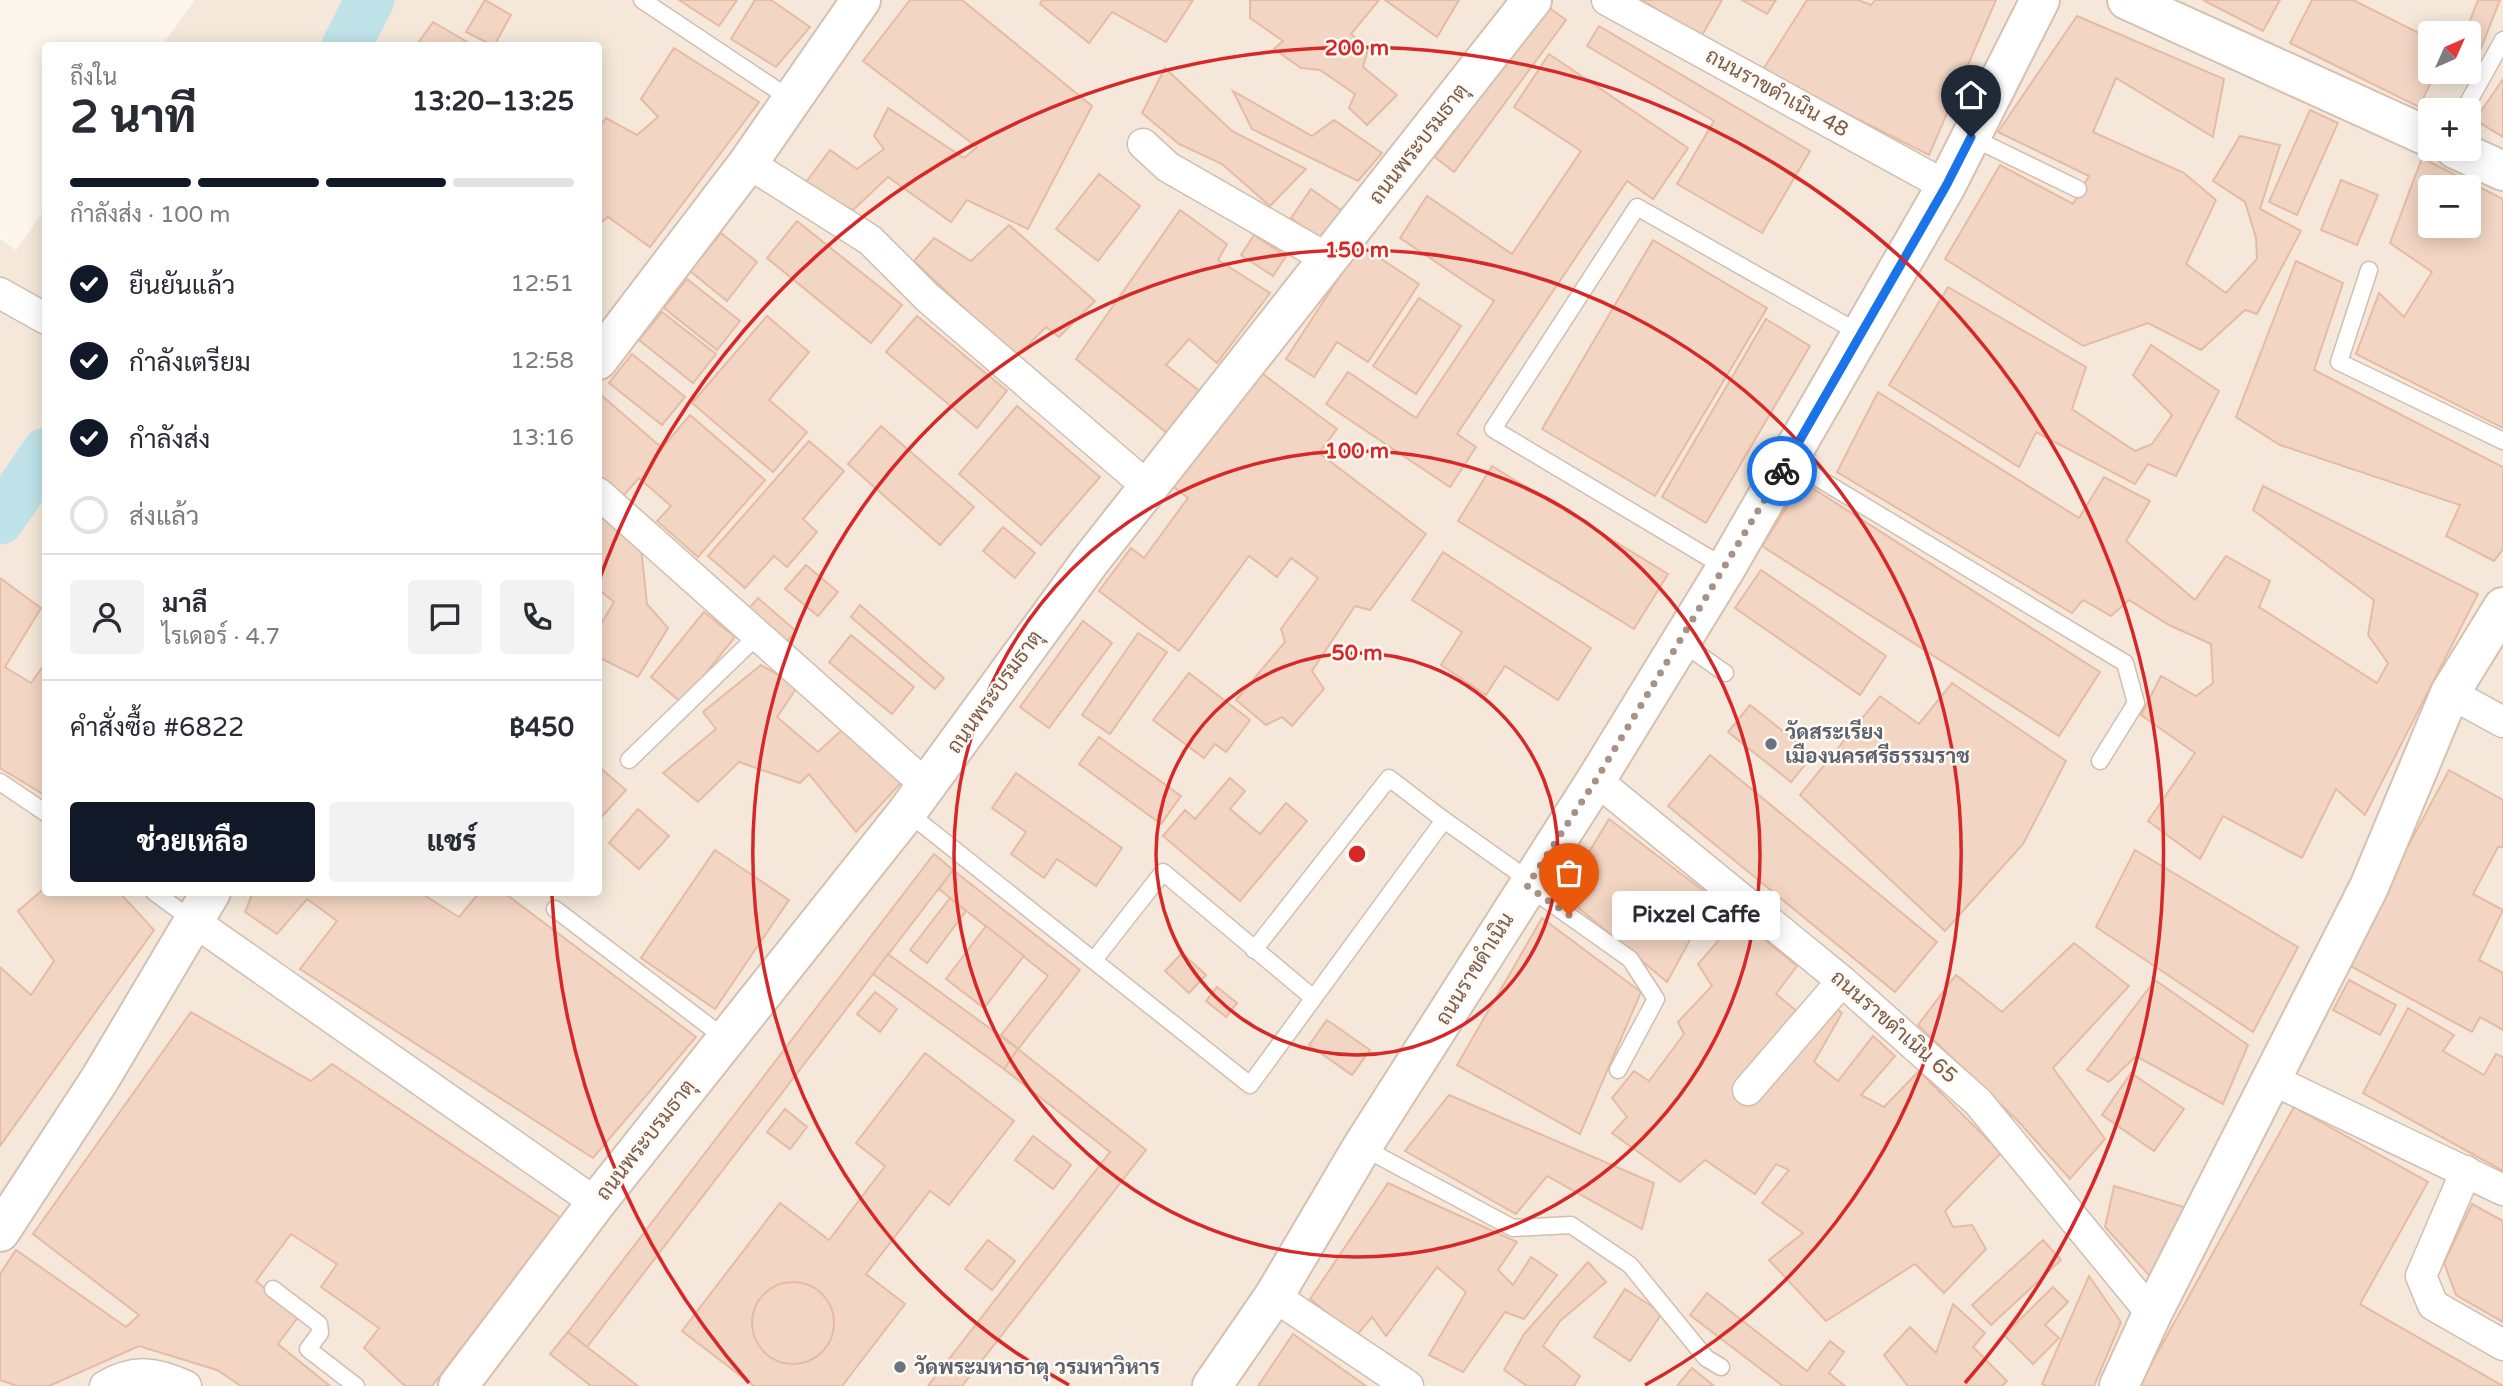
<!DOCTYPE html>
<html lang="th">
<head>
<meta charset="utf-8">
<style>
  :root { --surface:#fff; --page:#f2f2f3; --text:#2b2b33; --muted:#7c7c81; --line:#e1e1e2; --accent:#111827 }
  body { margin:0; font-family:"Varela Round",Sarabun,sans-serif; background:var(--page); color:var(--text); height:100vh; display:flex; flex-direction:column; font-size:26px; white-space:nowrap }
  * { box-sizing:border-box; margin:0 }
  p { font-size:23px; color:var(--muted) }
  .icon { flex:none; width:38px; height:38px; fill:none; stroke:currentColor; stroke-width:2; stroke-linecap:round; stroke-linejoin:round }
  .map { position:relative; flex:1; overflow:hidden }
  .panel { position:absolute; left:42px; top:42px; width:560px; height:854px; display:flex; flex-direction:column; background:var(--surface); border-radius:7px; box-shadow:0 4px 18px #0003 }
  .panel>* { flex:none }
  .needle { width:46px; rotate:45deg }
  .controls { position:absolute; left:2418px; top:21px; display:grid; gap:14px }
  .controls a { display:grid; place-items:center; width:63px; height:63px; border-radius:7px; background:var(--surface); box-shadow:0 4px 18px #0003; font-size:35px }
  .pin { position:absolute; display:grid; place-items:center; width:60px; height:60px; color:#fff; margin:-72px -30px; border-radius:50% 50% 50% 0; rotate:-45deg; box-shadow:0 0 7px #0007 }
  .pin .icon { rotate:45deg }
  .courier { position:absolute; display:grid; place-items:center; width:70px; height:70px; margin:-35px; border:5px solid #1a73e8; border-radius:50%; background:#fff; color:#222; box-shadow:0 2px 9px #0007 }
  .bubble { position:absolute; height:49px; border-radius:7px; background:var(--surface); box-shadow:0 4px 18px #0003; font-size:23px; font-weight:800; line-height:49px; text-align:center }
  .head em { font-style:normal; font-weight:800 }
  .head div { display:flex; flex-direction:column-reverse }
  .head { display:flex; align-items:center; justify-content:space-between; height:119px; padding:0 28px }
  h1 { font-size:46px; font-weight:800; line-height:52px }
  .bar { display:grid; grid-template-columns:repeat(4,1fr); gap:10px 7px; align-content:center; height:84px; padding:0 28px }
  .bar i { height:9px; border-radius:5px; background:var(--line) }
  .bar .on { background:var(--accent) }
  .bar p { grid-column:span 4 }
  .line { display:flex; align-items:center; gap:18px; padding:0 28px; border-top:2px solid var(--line) }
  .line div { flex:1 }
  .round { display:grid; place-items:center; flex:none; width:74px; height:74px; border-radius:7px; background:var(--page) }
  ol { padding:0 28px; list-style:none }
  li { display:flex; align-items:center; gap:21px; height:77px }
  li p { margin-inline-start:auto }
  li .icon { padding:7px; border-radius:50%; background:var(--accent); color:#fff; stroke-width:4 }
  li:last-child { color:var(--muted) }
  li i { width:38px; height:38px; border:4px solid var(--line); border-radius:50% }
  .button { display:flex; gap:14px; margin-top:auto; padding:14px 28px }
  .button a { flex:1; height:80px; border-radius:7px; background:var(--accent); color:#fff; font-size:28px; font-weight:800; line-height:80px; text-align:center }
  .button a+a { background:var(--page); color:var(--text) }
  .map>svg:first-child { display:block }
</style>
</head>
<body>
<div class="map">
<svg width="2503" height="1386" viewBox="0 0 2503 1386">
  <rect width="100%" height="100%" fill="#fdf6ec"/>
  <path fill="#f5e8da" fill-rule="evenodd" d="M195,0H2503V1386H0V239L16,250L45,209L46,892H598V46L162,45ZM2431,33H2469V72H2431ZM2431,110H2469V149H2431ZM2431,187H2469V226H2431Z"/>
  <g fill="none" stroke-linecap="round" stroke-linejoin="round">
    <g stroke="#bfe3e8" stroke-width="49">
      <path d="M346,46L370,0"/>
      <path d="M0,520L46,452"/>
    </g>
  </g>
  <g fill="#f3d5c3" stroke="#e6bba3" stroke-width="2" fill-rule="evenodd">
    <path d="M485,0L511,15L494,46L466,32Z"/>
    <path d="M679,0H737L719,26Z"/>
    <path d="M755,0H771L810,27L776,67L731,39Z"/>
    <path d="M910,0H962L1092,106L1028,229L967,200L951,222L888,177L853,210L801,189L830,150L857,169L884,149L874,136L888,108L964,158L977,147L863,61Z"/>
    <path d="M1042,0H1193L1166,42L1112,12L1089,43L1040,4Z"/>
    <path d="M1250,0H1379L1351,34L1368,50L1363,67L1397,95L1367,125L1349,108L1355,94L1320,70L1301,68L1274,49L1283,41L1250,18Z"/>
    <path d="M1385,0H1459L1437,37Z"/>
    <path d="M1642,0H1722L1701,37Z"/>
    <path d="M1742,0H1776L1767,14Z"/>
    <path d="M1807,0H1858L1871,5L1875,0H1996L1929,155L1762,71Z"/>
    <path d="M2203,0H2280L2263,31Z"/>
    <path d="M2312,0H2353L2431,39V72H2436L2419,107L2290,43Z"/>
    <path d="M2478,0H2500L2473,68L2469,66V33H2465Z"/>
    <path d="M1547,6L1566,20L1454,172L1435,157Z"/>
    <path d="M2077,16L2224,79L2213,137L2116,78L2093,132L2184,173L2216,200L2186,264L2226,293L2257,259L2256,238L2245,202L2213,181L2240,136L2280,145L2260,209L2301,231L2257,314L2245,310L2201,350L2148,323L2083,346L1945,259L2000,165L2073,204L2089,176L1998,132Z"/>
    <path d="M433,22L474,46H416Z"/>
    <path d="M1599,26L1810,151L1762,233L1677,184L1714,121L1587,46Z"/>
    <path d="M674,48L759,102L650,247L608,217L598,225V129L606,118L637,135L658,117L641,99Z"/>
    <path d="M1549,54L1688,148L1653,199L1627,181L1457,434L1476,447L1450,487L1326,404L1348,372L1416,418L1494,301L1400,238L1427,196L1512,254L1581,151L1514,107Z"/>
    <path d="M1165,68L1232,131L1306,169L1270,206L1222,164L1179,144L1142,113Z"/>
    <path d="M2503,79V137L2475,120Z"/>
    <path d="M1233,91L1312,136L1334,120L1382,153L1358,181L1252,129Z"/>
    <path d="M2310,110L2338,123L2297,215L2269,202Z"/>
    <path d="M2422,158L2503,199V428L2356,354L2379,293L2404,317L2432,272L2390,243ZM2431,187H2469V226H2431Z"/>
    <path d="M1099,174L1140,206L1098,261L1056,229Z"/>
    <path d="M2341,180L2378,195L2357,245L2321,230Z"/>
    <path d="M1311,189L1341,210L1320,239L1291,218Z"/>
    <path d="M1180,210L1227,244L1218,260L1270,293L1217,363L1189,339L1166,365L1201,392L1172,437L1076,359Z"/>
    <path d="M797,221L902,305L871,343L767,258Z"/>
    <path d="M1009,225L1095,301L1059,337L1046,327L1016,357L914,261L934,238L971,261Z"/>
    <path d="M721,233L757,262L727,301L690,271Z"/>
    <path d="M1254,235L1286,256L1273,276L1241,255Z"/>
    <path d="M1653,240L1767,308L1655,496L1542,429Z"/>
    <path d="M1360,245L1419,284L1368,362L1337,342L1314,377L1286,359Z"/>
    <path d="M2296,261L2343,283L2314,370L2503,467V549L2494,561L2446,536L2460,505L2280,445L2236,417Z"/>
    <path d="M687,279L740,321L717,350L664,308Z"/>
    <path d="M1948,287L2086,367L2072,409L2135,451L2152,444L2172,415L2133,375L2151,345L2219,391L2176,476L2148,464L2135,484L2036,432L2019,467L1889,385Z"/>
    <path d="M1419,298L1461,326L1416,394L1373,366Z"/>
    <path d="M662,312L716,354L693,383L639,340Z"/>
    <path d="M767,316L809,352L769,400L807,432L773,472L692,403Z"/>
    <path d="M917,316L1007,391L977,428L886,352Z"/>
    <path d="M1766,319L1810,346L1706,523L1662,497Z"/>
    <path d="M632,354L685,397L662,425L609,383Z"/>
    <path d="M1256,369L1337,429L1319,453L1426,534L1370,610L1355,606L1312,671L1324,689L1292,726L1282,717L1266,725L1236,700L1285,642L1281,629L1318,578L1291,558L1277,577L1249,556L1179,651L1099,591L1131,548L1144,558L1188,498L1170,484Z"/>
    <path d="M1878,392L2079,518L2104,477L2150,501L2126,541L2195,600L2226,556L2270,581L2259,607L2377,683L2388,663L2368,635L2374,600L2253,510L2263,486L2478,594L2365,815L2336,789L2302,858L2223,816L2200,859L2148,821L2195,753L2141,715L2161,676L2196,696L2213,683L2211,644L2169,625L2129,600L2111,616L2083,600L2072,613L1837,472Z"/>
    <path d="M601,395L662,448L690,415L765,480L698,557L657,521L671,506L639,478L623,496L598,475V398Z"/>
    <path d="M1017,406L1100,477L1041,545L959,474Z"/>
    <path d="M881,426L974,507L940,545L848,464Z"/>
    <path d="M809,441L844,471L803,519L817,532L787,567L774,556L745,588L708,556Z"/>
    <path d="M1492,466L1668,574L1634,629L1458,521Z"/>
    <path d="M1803,482L2100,672L2059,736L1762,546Z"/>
    <path d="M598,513L641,548L647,604L668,628L638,677L598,657V629L614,602L598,589Z"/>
    <path d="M1003,527L1035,553L1015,578L983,551Z"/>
    <path d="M1443,552L1591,648L1558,700L1505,666L1486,695L1441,665L1462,632L1412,600Z"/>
    <path d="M806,565L838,592L818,616L785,589Z"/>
    <path d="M1761,570L1886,656L1860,695L1735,608Z"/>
    <path d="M0,578L41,608L5,667L31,683L46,662V796L0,768Z"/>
    <path d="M758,598L796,631L783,646L745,613Z"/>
    <path d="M860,605L944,678L935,689L851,617Z"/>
    <path d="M704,612L735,637L682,703L651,677Z"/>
    <path d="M1083,621L1112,643L1049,728L1020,707Z"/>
    <path d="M1138,633L1167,652L1110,734L1082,715Z"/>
    <path d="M851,635L914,687L892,714L829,662Z"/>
    <path d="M761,665L798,686L777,717L818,752L845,727L907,776L856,832L809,774L800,783L739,762L698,802L663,773L716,729L703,712Z"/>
    <path d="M1189,673L1250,720L1226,752L1215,744L1204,758L1153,720Z"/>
    <path d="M1952,683L2066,761L2023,844L1945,931L1800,795L1880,696L1919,724Z"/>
    <path d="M1750,705L1813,755L1791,782L1728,732Z"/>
    <path d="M1099,737L1181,796L1161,824L1079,764Z"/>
    <path d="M1710,755L1937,942L1895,992L1668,806Z"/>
    <path d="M598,766L626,790L598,821Z"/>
    <path d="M2449,770L2503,800V847H2498L2473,894L2503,910L2479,960L2503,973V1030L2480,1017L2472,1032L2345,963Z"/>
    <path d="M1016,773L1122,848L1096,886L1057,859L1044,878L1011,854L1026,832L992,808Z"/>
    <path d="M1230,778L1245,791L1230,809L1260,834L1286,803L1307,821L1240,901L1163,836L1185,810L1195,819Z"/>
    <path d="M638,809L669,836L639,869L609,843Z"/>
    <path d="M1609,819L1713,898L1667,982L1563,895Z"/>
    <path d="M715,850L789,900L715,1009L641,958Z"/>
    <path d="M2135,850L2298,947L2253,1032L2096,927Z"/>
    <path d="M934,854L953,870L587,1347L568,1332Z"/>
    <path d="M953,870L1080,970L1018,1049L1001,1035L1048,976L939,889Z"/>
    <path d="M46,887V892H119L154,930L0,1146V967L31,995L54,961L18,911Z"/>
    <path d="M253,892H419L459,917L480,892H503L696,1037L593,1158L300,969L337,921L307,899L277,934L245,912Z"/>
    <path d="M950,898L966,911L927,963L910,950Z"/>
    <path d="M1542,918L1641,992L1580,1134L1457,1065Z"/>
    <path d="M1738,918L1797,966L1776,994L1799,1013L1817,993L1842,1013L1814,1062L1838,1081L1873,1036L1895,1056L1861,1095L1884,1107L1919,1071L2001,1153L1945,1211L1953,1227L1972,1225L1986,1249L1944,1293L1915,1264L1826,1321L1769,1260L1803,1233L1762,1203L1789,1170L1776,1164L1755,1194L1705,1160L1680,1182L1612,1133L1627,1117L1612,1098L1634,1071L1649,1081L1684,1034L1678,1022L1712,986L1698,964Z"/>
    <path d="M986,926L1024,956L984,1008L946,979Z"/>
    <path d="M2074,943L2129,986L2053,1068L2105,1139L2070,1179L2018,1121L1918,1025L1956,975L2002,1012Z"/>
    <path d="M1182,953L1206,975L1189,993L1165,971Z"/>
    <path d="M888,954L1018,1049L1004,1069L873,974Z"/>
    <path d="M2155,980L2248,1045L2223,1104L2136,1056L2109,1082L2087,1070Z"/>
    <path d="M2349,980L2396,1005L2380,1035L2333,1010Z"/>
    <path d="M1217,987L1237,1003L1226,1017L1206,1001Z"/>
    <path d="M875,992L897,1009L880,1032L857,1014Z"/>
    <path d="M2408,1008L2454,1035L2443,1051L2484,1075L2496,1054L2503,1057V1171L2363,1093Z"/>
    <path d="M191,1012L311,1081L332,1064L561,1218L432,1386H405L364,1348L379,1328L321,1287L337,1264L291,1234L256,1281L299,1316L278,1344L330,1386H241L217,1370L139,1346L49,1386H17L0,1380V1274L16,1250L126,1327L139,1315L33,1234Z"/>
    <path d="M1327,1020L1370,1050L1352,1075L1309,1045Z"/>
    <path d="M1018,1049L1146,1150L962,1386H928L1110,1152L1004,1069Z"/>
    <path d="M925,1053L1014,1121L949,1205L930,1191L866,1274L905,1304L842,1386H754L682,1331L780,1203L829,1240L885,1166L856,1143Z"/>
    <path d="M2131,1073L2184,1109L2154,1151L2102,1115Z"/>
    <path d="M1449,1095L1654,1183L1642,1229L1547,1176L1516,1214L1405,1151Z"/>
    <path d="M2294,1107L2428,1182L2360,1304L2503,1386H2139Z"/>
    <path d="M785,1109L807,1127L790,1149L767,1132Z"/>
    <path d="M1033,1136L1071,1165L1053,1189L1015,1160Z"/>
    <path d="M1388,1183L1517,1242L1498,1270L1513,1285L1531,1257L1557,1275L1524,1319L1505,1312L1463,1372L1429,1355L1466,1292L1437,1267L1386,1336L1372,1317L1356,1336L1310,1299Z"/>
    <path d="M2114,1186L2184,1207L2150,1276L2105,1227Z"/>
    <path d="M2472,1204L2503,1221V1322L2456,1295L2444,1263Z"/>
    <path d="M988,1240L1015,1261L992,1290L965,1269Z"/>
    <path d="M2043,1240L2061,1260L1991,1325L1972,1305Z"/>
    <path d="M1588,1262L1606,1282L1560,1321L1543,1346L1580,1376L1574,1386H1527L1504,1370L1524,1334Z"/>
    <path d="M2089,1276L2121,1322L2094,1386H2047L2042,1384Z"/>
    <circle cx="793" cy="1323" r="41"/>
    <path d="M2053,1287L2068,1302L2045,1325L2059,1338L2033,1364L2004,1335Z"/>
    <path d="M1625,1289L1662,1313L1630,1361L1594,1337Z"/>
    <path d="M1707,1293L1807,1371L1830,1341L1844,1352L1829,1373L1845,1386H1783L1690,1315Z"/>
    <path d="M1953,1304L1985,1333L1973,1347L2007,1381L2002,1386H1908L1884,1355L1910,1327L1936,1353Z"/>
    <path d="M568,1332L587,1347L638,1386H591L550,1354Z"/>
    <path d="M1293,1334L1366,1386H1258Z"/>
    <path d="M1692,1368L1714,1386H1677Z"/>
  </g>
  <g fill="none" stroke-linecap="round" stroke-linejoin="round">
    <defs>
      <g id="lane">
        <path d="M642,0L792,100"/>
        <path d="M2464,110L2503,40"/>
        <path d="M1971,137L2078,189"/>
        <path d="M2369,270L2339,362L2503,441"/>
        <path d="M1788,460L2125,663L2136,703L2100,761"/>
        <path d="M1726,568L1493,429L1637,207L1861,334"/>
        <path d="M1681,642L1725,673"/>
        <path d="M629,760L758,635"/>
        <path d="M0,782L46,813"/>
        <path d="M907,812L1250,1085L1444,820L1530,881"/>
        <path d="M1527,886L1630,959L1656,999L1618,1070"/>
        <path d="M154,892L195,922"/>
        <path d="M555,909L726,1039"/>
        <path d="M1254,950L1389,778L1444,820"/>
        <path d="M1094,960L1163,872L1312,997"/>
        <path d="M1362,1147L1513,1228L1571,1225L1630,1265L1706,1358L1721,1367"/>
        <path d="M273,1289L319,1324L320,1333L308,1349L356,1386"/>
      </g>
      <g id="street">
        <path d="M1607,0L1946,186"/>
        <path d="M1143,144L1168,167L1328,259"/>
        <path d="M748,163L870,240L928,298L1148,487"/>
        <path d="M0,293L46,319"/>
        <path d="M598,493L927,786"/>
        <path d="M2450,693L2503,722"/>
        <path d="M1596,780L1842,981L1978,1102L2152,1314"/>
        <path d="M195,922L596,1203"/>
        <path d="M2271,1079L2503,1190"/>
        <path d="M1748,1090L1842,981"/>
        <path d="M2466,1171L2421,1276L2433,1305L2503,1345"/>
        <path d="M1274,1296L1408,1386"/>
        <path d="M105,1386C135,1369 156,1372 186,1386"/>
      </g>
      <g id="secondary">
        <path d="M2127,0L2431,138"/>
        <path d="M2455,149L2503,171"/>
        <path d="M598,360L748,163L861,0"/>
        <path d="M0,1232L100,1079L211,892"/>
        <path d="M458,1386L596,1203L907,812L1091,560L1532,0"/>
        <path d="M1212,1386L1274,1296L1362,1147L1596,780L1726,568L1946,186L2040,0"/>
        <path d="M2119,1386L2152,1314L2369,887L2450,693L2503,607"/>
      </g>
    </defs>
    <use href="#lane" stroke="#d1beb0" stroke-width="19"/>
    <use href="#street" stroke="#d1beb0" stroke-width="33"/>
    <use href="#secondary" stroke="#d6c0b0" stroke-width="42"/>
    <use href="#lane" stroke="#fff" stroke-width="16"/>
    <use href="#street" stroke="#fff" stroke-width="30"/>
    <use href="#secondary" stroke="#fff" stroke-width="38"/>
  </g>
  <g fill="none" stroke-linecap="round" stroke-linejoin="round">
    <path stroke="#a89285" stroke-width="7" stroke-dasharray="0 12.6" d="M1569,915L1527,886L1596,780L1782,471"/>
    <path stroke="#1a73e8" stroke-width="9" d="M1782,471L1946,186L1971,137"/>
  </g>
  <g fill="none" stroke="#d62828" stroke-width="3.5">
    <circle cx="1357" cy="854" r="201"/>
    <circle cx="1357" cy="854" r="403"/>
    <path d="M1069 1385A604 604 0 1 1 1645 1385"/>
    <path d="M749 1383A806 806 0 0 1 552 896M600 578A806 806 0 1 1 1965 1383"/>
  </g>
  <g fill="#6b7280" stroke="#fffaf3" stroke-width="2.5">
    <circle cx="1771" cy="744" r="7"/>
    <circle cx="900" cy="1367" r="7"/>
  </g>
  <g text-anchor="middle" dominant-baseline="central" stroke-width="5" stroke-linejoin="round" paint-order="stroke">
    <g font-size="21" fill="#7a5c4d" stroke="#fffaf3">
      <text transform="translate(1777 93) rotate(29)">ถนนราขดำเนิน 48</text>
      <text transform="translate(1419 144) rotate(-52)">ถนนพระบรมธาตุ</text>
      <text transform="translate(995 692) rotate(-54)">ถนนพระบรมธาตุ</text>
      <text transform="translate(1475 969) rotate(-58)">ถนนราขดำเนิน</text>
      <text transform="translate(1894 1027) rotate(41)">ถนนราขดำเนิน 65</text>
      <text transform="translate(646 1140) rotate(-52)">ถนนพระบรมธาตุ</text>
    </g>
    <g font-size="21" font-weight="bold" fill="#5b616d" stroke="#fffaf3" text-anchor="start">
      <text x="1785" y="732">วัดสระเรียง<tspan x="1785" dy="24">เมืองนครศรีธรรมราช</tspan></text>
      <text x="914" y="1367">วัดพระมหาธาตุ วรมหาวิหาร</text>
    </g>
  </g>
  <circle cx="1357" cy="854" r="10" fill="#d62828" stroke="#fffaf3" stroke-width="3.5"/>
  <g font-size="21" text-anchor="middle" font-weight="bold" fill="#d62828" stroke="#fffaf3" stroke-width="5" stroke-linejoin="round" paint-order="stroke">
    <text x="1357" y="55">200 m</text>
    <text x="1357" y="257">150 m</text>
    <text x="1357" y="458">100 m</text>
    <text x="1357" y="660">50 m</text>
  </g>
</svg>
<div class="controls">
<a><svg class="needle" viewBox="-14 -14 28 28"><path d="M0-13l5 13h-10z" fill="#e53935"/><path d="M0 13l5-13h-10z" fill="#7c7c81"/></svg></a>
<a>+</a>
<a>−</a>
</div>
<div class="pin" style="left:1569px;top:915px;background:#ea580c"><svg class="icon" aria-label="bag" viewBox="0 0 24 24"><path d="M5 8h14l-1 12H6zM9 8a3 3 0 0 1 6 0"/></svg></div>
<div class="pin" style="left:1971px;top:137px;background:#1f2937"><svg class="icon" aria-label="home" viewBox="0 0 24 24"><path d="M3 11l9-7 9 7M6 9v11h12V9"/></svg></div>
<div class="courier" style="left:1782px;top:471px"><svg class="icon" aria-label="bike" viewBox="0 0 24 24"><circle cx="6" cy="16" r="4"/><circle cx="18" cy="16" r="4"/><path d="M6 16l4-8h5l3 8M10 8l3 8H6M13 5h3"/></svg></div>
<div class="bubble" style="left:1612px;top:891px;width:168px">Pixzel Caffe</div>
<section class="panel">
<div class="head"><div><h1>2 นาที</h1><p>ถึงใน</p></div><em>13:20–13:25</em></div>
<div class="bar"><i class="on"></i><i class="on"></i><i class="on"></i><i></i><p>กำลังส่ง · 100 m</p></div>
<ol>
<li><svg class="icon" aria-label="check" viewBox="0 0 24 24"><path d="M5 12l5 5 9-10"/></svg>ยืนยันแล้ว<p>12:51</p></li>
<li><svg class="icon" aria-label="check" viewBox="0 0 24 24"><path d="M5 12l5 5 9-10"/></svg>กำลังเตรียม<p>12:58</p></li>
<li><svg class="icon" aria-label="check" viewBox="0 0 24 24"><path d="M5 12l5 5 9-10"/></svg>กำลังส่ง<p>13:16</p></li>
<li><i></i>ส่งแล้ว</li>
</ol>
<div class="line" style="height:126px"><a class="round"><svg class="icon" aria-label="person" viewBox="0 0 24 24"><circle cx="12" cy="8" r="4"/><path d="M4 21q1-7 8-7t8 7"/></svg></a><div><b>มาลี</b><p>ไรเดอร์ · 4.7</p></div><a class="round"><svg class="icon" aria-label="chat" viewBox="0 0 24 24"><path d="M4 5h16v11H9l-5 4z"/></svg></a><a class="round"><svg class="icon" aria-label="phone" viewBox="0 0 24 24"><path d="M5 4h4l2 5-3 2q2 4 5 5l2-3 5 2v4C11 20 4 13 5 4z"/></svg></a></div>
<div class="line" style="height:91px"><div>คำสั่งซื้อ #6822</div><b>฿450</b></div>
<div class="button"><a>ช่วยเหลือ</a><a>แชร์</a></div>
</section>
</div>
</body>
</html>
